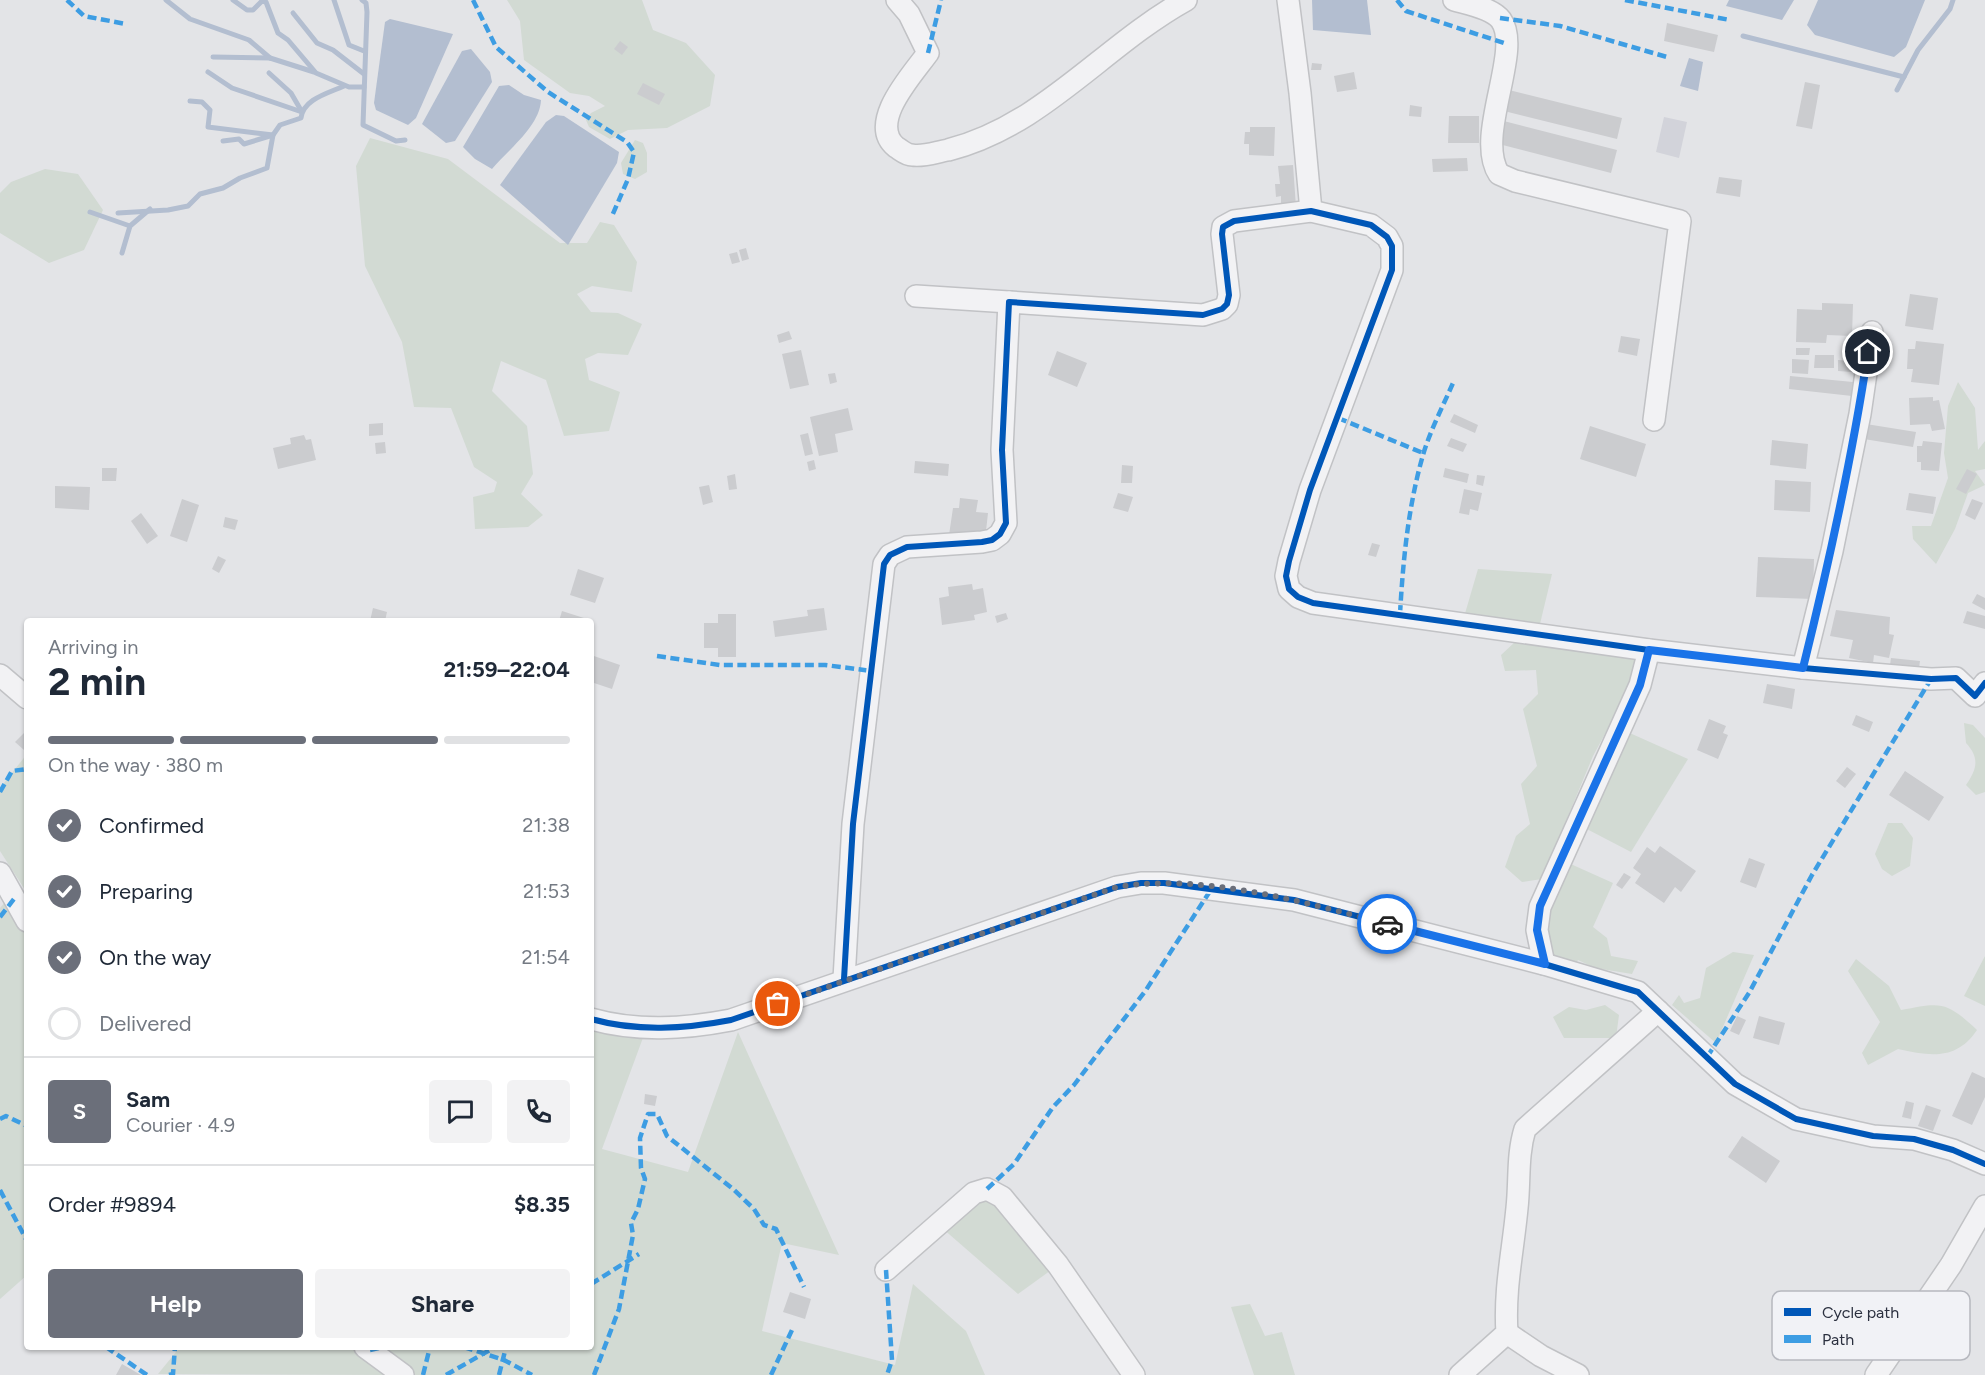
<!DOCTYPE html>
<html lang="en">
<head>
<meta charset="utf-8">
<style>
  :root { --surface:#fff; --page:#f2f2f3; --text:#1f2937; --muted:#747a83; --line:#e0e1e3; --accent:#6b6f7a }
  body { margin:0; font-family:Figtree,sans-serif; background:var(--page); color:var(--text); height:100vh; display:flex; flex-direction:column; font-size:22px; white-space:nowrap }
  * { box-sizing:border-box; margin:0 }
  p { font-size:20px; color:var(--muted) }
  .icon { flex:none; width:33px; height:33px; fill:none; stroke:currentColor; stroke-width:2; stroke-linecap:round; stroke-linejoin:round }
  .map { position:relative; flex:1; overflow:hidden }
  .drawer { position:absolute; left:24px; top:618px; width:570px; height:732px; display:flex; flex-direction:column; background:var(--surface); border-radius:6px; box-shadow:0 2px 4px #0004 }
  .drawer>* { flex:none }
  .pin { position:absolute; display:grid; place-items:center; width:51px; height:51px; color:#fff; margin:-26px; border:3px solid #fff; border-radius:50%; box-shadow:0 2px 6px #0007 }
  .courier { position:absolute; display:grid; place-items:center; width:60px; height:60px; margin:-30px; border:4px solid #1a73e8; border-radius:50%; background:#fff; color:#222; box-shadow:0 2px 8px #0007 }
  .summary em { font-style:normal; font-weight:700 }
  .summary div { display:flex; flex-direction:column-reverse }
  .summary { display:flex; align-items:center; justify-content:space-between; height:102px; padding:0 24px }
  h1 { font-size:39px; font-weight:700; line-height:45px }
  .bar { display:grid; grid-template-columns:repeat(4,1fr); gap:9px 6px; align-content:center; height:72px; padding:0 24px }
  .bar i { height:8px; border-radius:4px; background:var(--line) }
  .bar .current { background:var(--accent) }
  .bar p { grid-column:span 4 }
  .line { display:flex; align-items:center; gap:15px; padding:0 24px; border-top:2px solid var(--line) }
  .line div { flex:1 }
  .round { display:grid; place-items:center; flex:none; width:63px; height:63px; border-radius:6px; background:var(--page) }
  ol { padding:0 24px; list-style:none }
  li { display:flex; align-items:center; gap:18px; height:66px }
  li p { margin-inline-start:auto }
  li .icon { padding:6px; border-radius:50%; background:var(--accent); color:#fff; stroke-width:4 }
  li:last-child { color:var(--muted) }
  li i { width:33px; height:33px; border:3px solid var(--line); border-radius:50% }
  .primary-button { display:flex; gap:12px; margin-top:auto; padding:12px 24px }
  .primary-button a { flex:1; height:69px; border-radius:6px; background:var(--accent); color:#fff; font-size:24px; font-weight:700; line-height:69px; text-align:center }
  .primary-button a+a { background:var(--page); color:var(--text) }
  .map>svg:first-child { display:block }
</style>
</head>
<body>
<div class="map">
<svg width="1985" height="1375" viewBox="0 0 1985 1375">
  <rect width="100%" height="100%" fill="#e3e4e7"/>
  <path fill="#d2d3da" d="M1664,117L1687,122L1679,158L1656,152Z"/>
  <g fill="#d2dad3">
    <path d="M507,0H642L653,30L686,43L715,75L710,106L667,128L628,130L610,139L589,127L586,120L591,113L605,106L589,96L570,93L524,60L520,21Z"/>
    <path d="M370,138L448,159L560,243H587L600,222L614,225L637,262L632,292L592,286L577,294L591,312L618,313L642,324L628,355L598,353L585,359L589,380L620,392L609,431L564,436L546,380L501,361L492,391L527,426L533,474L521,494L543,515L528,527L475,529L473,497L494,492L497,482L474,467L451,408L414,407L402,342L365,266L356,166Z"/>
    <path d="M635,140L643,143L647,153V172L635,179L623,174L621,163Z"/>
    <path d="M45,169L78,174L103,210L84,250L49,263L0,233V193L11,182Z"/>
    <path d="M1958,382L1975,408L1978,450L1985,441V469L1975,471L1985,485L1968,493L1955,529L1936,564L1913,539L1912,526H1931L1948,478L1944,453L1948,406Z"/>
    <path d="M1478,569L1552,574L1539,628L1464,617Z"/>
    <path d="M1516,641L1627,654L1639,662L1634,680L1593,756L1542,879L1522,882L1505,867L1516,836L1530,824L1521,784L1537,766L1523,709L1538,694L1536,670L1505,671L1501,655Z"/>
    <path d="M1964,723L1973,725L1985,738V792L1976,795L1966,785C1977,769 1980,758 1966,743Z"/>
    <path d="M1623,730L1688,759L1631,852L1581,826Z"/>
    <path d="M27,754V893L0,851V788Z"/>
    <path d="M1888,823H1902L1913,838L1910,866L1892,876L1882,869L1875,854Z"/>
    <path d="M1564,861L1613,883L1593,927L1607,938L1611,956L1638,961L1632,974L1595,968L1578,960L1575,965L1552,956L1544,916Z"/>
    <path d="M7,900L27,936V1275L0,1299V908Z"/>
    <path d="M1733,952L1754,955L1716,1043L1672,1005L1679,995L1684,1003L1700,998L1706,968Z"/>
    <path d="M1985,956V1006L1964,996Z"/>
    <path d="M1856,959L1889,986L1901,1010C1942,1002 1946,1001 1977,1030C1956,1061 1930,1056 1898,1049L1868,1065L1862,1053L1880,1022L1848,971Z"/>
    <path d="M1605,1005L1619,1015L1616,1038H1564L1553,1017L1569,1007L1586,1010Z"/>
    <path d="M591,1024L644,1035L602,1149L688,1172L738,1032L839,1255L782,1243L762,1331L895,1365L913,1284L966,1331L985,1375H413L376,1347H591Z"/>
    <path d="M988,1194L1054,1268L1018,1294L942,1228Z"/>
    <path d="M1250,1304L1265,1336L1282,1332L1295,1375H1254L1231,1307Z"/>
    <path d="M180,1347H350L389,1375L158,1374Z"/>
  </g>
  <g fill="#b3bed0">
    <path d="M1312,0H1367L1371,35L1313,30Z"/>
    <path d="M1729,0H1794L1782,20L1726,6Z"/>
    <path d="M1818,0H1925L1906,47L1894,57L1815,35L1807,25Z"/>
    <path d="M390,19L453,34L416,118L408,125L376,110L374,103L385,22Z"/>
    <path d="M471,49L490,72L492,82L455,141L446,143L422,124L462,51Z"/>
    <path d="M1689,58L1703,62L1698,91L1680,86Z"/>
    <path d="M509,85L524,95L541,100C540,126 508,150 492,169L475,159L463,147L499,86Z"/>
    <path d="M556,115L564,116L619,152L617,163L568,245L500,185L546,122Z"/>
  </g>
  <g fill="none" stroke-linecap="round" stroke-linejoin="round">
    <g stroke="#b3bed0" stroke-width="5">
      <path d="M166,0L190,19L249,40L270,58"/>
      <path d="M233,0L247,10H253L262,1L266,2L278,33L288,40L316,73L349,87H364"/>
      <path d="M334,0L349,45L364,51"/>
      <path d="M362,0L366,3L367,12L363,125L396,141L405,140"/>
      <path d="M293,13L317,43L333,50L364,74"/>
      <path d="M1743,36L1904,77"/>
      <path d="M213,57L270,58L314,72"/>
      <path d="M208,72L232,88L302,112"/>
      <path d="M269,73L291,93L302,112"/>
      <path d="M1897,90L1918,50L1950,9L1953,0"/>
      <path d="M223,141L239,139L244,144L273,135L280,125L301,118C303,99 329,93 344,86"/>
      <path d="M90,212L130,226"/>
      <path d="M118,213L168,210L188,206L200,194L223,188L240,178L267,168L273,135L208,127L210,110L202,102L190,101"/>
      <path d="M122,253L130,226L150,209"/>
    </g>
  </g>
  <g fill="#cbcccf">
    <path d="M1667,23L1718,35L1714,52L1664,41Z"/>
    <path d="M620,41L628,47L622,55L614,49Z"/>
    <path d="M1312,63L1322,64L1321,70H1311Z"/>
    <path d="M1354,72L1357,89L1337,92L1334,76Z"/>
    <path d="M1805,82L1820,85L1812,129L1796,126Z"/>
    <path d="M643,83L665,94L659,105L637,94Z"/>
    <path d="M1501,88L1622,118L1617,139L1496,109Z"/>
    <path d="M1410,105L1422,107L1421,117L1409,116Z"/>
    <path d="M1449,116H1479V143H1448Z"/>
    <path d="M1496,119L1617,150L1611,173L1491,142Z"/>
    <path d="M1250,127H1275L1274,156L1249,155V144H1244L1245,132H1250Z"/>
    <path d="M1467,158L1468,171L1433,172L1432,159Z"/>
    <path d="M1293,165L1296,207L1281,208V196L1276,197L1275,184H1280L1278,166Z"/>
    <path d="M1719,177L1742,180L1740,197L1716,193Z"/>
    <path d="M746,248L749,259L742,261L739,250Z"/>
    <path d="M737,252L740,262L732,264L729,254Z"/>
    <path d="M1910,294L1938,298L1933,330L1905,326Z"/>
    <path d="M1822,303L1853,304L1852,336L1827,335L1826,343L1796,342L1797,309L1822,310Z"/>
    <path d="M789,331L792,339L779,343L777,335Z"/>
    <path d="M1621,336L1640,339L1637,356L1618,352Z"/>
    <path d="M1916,341L1944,344L1939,385L1911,382L1913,369H1907L1908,349H1915Z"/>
    <path d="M1796,348H1810L1809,355H1796Z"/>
    <path d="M801,350L809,385L790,389L782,354Z"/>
    <path d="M1057,351L1087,363L1077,387L1048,375Z"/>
    <path d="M1815,355H1834V368H1814Z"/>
    <path d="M1792,359L1809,360L1808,374L1792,373Z"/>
    <path d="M1838,360L1852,361V372L1838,371Z"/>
    <path d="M835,373L837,382L830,384L828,374Z"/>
    <path d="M1790,376L1853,382L1852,396L1789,389Z"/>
    <path d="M1933,397V401L1939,400L1945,429L1932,431L1930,424L1910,425L1909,398Z"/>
    <path d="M848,408L853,430L835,434L838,452L819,456L810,417Z"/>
    <path d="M1454,414L1478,425L1475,433L1450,422Z"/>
    <path d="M383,423V435L369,436V424Z"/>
    <path d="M1866,424L1916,432L1913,447L1864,439Z"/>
    <path d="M1590,426L1646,444L1636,477L1580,459Z"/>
    <path d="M808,433L813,454L805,456L800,435Z"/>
    <path d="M304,435L306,440L311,439L316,460L278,469L273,448L291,444L290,438Z"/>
    <path d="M1451,438L1467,444L1463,452L1447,446Z"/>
    <path d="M1772,440L1808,444L1806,469L1770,465Z"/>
    <path d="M1923,441L1942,443L1939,471L1921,470V462H1917V446H1922Z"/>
    <path d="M385,442L386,453L376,454L375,443Z"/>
    <path d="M814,460L816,469L809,471L807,462Z"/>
    <path d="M915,461L949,464L948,476L914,473Z"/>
    <path d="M1122,465L1133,466L1132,483H1121Z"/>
    <path d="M102,468H117L116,481H102Z"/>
    <path d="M1445,468L1469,474L1467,483L1443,477Z"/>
    <path d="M1967,469L1977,474L1966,494L1956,489Z"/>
    <path d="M735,474L737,489L729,490L727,476Z"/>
    <path d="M1477,475L1485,476L1483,486L1476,484Z"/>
    <path d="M1775,480L1811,482L1810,512L1774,510Z"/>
    <path d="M709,485L713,502L703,505L699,487Z"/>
    <path d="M55,486L90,487L89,510L55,508Z"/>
    <path d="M1464,489L1482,493L1478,511L1470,509L1469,515L1459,513Z"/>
    <path d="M1118,493L1133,497L1128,512L1113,508Z"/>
    <path d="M1909,493L1936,497L1933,514L1906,510Z"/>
    <path d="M960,498L978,500L976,512L988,513L985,540L949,535L953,508H959Z"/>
    <path d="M182,499L199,505L187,542L170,536Z"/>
    <path d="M1972,499L1983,503L1975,520L1965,515Z"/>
    <path d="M141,513L158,536L147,544L131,521Z"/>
    <path d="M225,517L238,520L235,530L223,527Z"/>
    <path d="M1372,543L1380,545L1376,557L1368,555Z"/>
    <path d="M218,556L226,560L219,573L212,569Z"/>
    <path d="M1758,557L1814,559L1813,599L1756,597Z"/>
    <path d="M578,569L604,578L595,603L570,595Z"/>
    <path d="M972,584L973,590L983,588L987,612L974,615L975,620L942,625L939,598L949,596L948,587Z"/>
    <path d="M1977,594L1985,598V610L1972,603Z"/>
    <path d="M373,608L387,612L385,621H370Z"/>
    <path d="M824,608L827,630L775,637L773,621L808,616L807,610Z"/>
    <path d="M1836,610L1890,617L1889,634L1894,635L1889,658L1874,655L1873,663L1849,658L1853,640L1830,636Z"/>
    <path d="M562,611L587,619L586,621H559Z"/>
    <path d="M1967,611L1985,616V629L1963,623Z"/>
    <path d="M1006,613L1008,619L997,623L995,616Z"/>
    <path d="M718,614H736V657H718V648H704V623H718Z"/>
    <path d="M591,655L620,665L612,689L591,682Z"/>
    <path d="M1891,658L1920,661L1918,675L1889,672Z"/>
    <path d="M1767,684L1795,689L1792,709L1763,703Z"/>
    <path d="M1856,715L1873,722L1869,732L1852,725Z"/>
    <path d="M1709,719L1726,726L1723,733L1728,735L1718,759L1697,750Z"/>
    <path d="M27,730V747L24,750L15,742Z"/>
    <path d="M1847,767L1856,774L1845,788L1836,781Z"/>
    <path d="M1905,771L1944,797L1929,821L1889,795Z"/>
    <path d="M1660,846L1696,871L1681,892L1675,887L1664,903L1635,883L1641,874L1633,868L1647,847L1655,853Z"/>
    <path d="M1749,858L1765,864L1756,888L1740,882Z"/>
    <path d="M1624,873L1631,877L1622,889L1616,885Z"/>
    <path d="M1737,1016L1746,1020L1739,1035L1730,1031Z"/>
    <path d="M1759,1016L1785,1023L1779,1045L1753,1038Z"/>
    <path d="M1972,1072L1985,1078V1097L1972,1125L1952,1116Z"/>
    <path d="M645,1094L657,1096L655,1106L644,1104Z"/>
    <path d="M1906,1101L1914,1103L1911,1119L1902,1117Z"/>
    <path d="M1926,1105L1941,1110L1933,1131L1918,1126Z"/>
    <path d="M1742,1136L1780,1161L1766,1183L1728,1157Z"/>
    <path d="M790,1292L811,1299L805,1319L783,1312Z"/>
    <path d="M122,1364L141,1375H116Z"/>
  </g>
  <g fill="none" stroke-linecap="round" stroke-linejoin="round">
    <defs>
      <g id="street">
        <path d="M897,0L909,14L928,53C912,75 867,123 896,147C901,150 906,155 912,155C924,157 936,152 948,150C1043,126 1103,46 1186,0"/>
        <path d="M1288,0L1300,93L1311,211"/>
        <path d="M1454,0C1468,4 1492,8 1501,20C1523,51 1474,136 1499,174L1515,181L1680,221L1654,420"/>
        <path d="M916,296L1009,302"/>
        <path d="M1803,668L1832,551L1860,414L1872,332"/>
        <path d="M0,675L27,698"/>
        <path d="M0,873L27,921"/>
        <path d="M1544,964L1537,930L1540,907L1640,685L1649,650"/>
        <path d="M844,979L853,824L884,564L890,555L907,547L982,542L992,540L1000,534L1006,523L1002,450L1009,302L1203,315L1222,309L1227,304L1229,295L1222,234L1223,227L1234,221L1311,211L1371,225L1387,237L1392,246V270L1310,490L1289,561L1286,576L1289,589L1298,597L1313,603L1649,650L1803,668L1931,679L1956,678L1975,696L1985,683"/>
        <path d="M591,1019C638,1032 684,1029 731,1020L1117,887L1141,883H1164L1294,900L1544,964L1638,992L1735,1084L1796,1119L1873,1136L1914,1139L1953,1150L1985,1164"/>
        <path d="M886,1270L974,1193L987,1189L1002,1197L1058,1265L1134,1375"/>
        <path d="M1507,1333L1541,1356L1578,1375"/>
        <path d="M365,1347L403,1375"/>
        <path d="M1460,1375L1507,1333C1504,1290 1513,1251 1517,1208C1520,1181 1517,1155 1525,1129L1658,1011"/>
        <path d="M1876,1375L1951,1265L1985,1206"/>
      </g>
    </defs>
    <use href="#street" stroke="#c1c2c5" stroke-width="24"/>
    <use href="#street" stroke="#f2f2f4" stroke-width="21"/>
    <g stroke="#3d9de3" stroke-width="4.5" stroke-dasharray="9 4.5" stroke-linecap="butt">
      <path d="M67,0L84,16L126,24"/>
      <path d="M473,0L496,47L548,92L627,142L634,152L628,179L612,216"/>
      <path d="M1397,0L1406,11L1507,44"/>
      <path d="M1625,0L1730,20"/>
      <path d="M1500,18L1560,26L1667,57"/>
      <path d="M928,53L941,0"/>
      <path d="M1338,418L1423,453"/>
      <path d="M1400,614C1403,561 1408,507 1423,455C1430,431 1443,406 1453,383"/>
      <path d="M657,656L720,665H825L872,671"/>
      <path d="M0,792L12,771L27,769"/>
      <path d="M0,917L14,899"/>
      <path d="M1707,1057L1749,993L1812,875L1931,679"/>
      <path d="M0,1119L6,1116L27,1126"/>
      <path d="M987,1189L1014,1164L1053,1107L1074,1085L1146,990L1212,888"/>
      <path d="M0,1190L27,1241"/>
      <path d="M886,1270L892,1360L887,1375"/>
      <path d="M591,1284L639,1254"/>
      <path d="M106,1347L147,1375"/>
      <path d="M464,1347L504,1360L532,1375"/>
      <path d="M370,1350L384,1347"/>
      <path d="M169,1375L173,1374L175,1347"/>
      <path d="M423,1375L430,1347"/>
      <path d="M446,1375L495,1347"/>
      <path d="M499,1375L506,1347"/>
      <path d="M594,1375L619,1309L633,1235L631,1223L638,1209L645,1179L641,1168L640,1138L648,1114H657L667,1136L733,1189L754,1209L764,1225L776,1229L804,1287"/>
      <path d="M771,1375L792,1330"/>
    </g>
    <defs>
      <g id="cycleway">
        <path d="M844,979L853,824L884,564L890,555L907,547L982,542L992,540L1000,534L1006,523L1002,450L1009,302L1203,315L1222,309L1227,304L1229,295L1222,234L1223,227L1234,221L1311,211L1371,225L1387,237L1392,246V270L1310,490L1289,561L1286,576L1289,589L1298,597L1313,603L1649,650L1803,668L1931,679L1956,678L1975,696L1985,683"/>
        <path d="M591,1019C638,1032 684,1029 731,1020L1117,887L1141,883H1164L1294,900L1544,964L1638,992L1735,1084L1796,1119L1873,1136L1914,1139L1953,1150L1985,1164"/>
      </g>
    </defs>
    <use href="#cycleway" stroke="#f1f2f6" stroke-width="10"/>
    <use href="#cycleway" stroke="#0057b8" stroke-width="6"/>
  </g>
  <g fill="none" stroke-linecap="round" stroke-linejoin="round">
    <path stroke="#6b6f7a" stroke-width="6" stroke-dasharray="0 10.8" d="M778,1004L1117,887C1204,873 1303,902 1387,924"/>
    <path stroke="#1a73e8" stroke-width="8" d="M1387,924L1545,964L1537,930L1540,906L1640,685L1649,650L1803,668C1829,563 1852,459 1868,352"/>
  </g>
  <rect x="1772" y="1291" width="198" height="69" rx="9" fill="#f1f2f6" stroke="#b6b8bf" stroke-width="1.5"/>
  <rect x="1784" y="1308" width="27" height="8" fill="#0057b8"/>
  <rect x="1784" y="1335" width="27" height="8" fill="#3d9de3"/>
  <g font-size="16" fill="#2b303f">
    <text x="1822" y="1318">Cycle path</text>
    <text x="1822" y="1345">Path</text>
  </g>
</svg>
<div class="pin" style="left:778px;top:1004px;background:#ea580c"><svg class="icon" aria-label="bag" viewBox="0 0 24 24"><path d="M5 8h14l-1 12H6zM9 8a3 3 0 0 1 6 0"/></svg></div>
<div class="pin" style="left:1868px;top:352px;background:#1f2937"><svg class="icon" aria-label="home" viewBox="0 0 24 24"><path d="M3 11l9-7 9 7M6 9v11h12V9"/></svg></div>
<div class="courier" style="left:1387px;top:924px"><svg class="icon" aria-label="car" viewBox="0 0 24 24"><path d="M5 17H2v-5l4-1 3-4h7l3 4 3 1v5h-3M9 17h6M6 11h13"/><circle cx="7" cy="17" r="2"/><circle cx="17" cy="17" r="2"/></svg></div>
<section class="drawer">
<div class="summary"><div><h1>2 min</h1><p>Arriving in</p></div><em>21:59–22:04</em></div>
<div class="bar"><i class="current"></i><i class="current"></i><i class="current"></i><i></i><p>On the way · 380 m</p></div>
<ol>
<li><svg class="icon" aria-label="check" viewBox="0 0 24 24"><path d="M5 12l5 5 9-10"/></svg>Confirmed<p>21:38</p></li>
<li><svg class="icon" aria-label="check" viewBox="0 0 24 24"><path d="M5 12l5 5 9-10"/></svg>Preparing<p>21:53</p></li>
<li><svg class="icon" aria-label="check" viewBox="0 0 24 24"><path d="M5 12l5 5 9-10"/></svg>On the way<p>21:54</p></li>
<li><i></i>Delivered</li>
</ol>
<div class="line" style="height:108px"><b class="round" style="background:var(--accent);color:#fff">S</b><div><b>Sam</b><p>Courier · 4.9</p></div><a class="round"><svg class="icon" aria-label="chat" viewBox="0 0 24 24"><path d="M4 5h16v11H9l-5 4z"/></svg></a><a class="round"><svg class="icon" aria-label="phone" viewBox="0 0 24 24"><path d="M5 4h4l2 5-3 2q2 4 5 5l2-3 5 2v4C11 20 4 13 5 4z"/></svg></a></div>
<div class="line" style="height:78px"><div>Order #9894</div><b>$8.35</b></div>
<div class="primary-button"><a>Help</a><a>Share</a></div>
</section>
</div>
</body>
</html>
